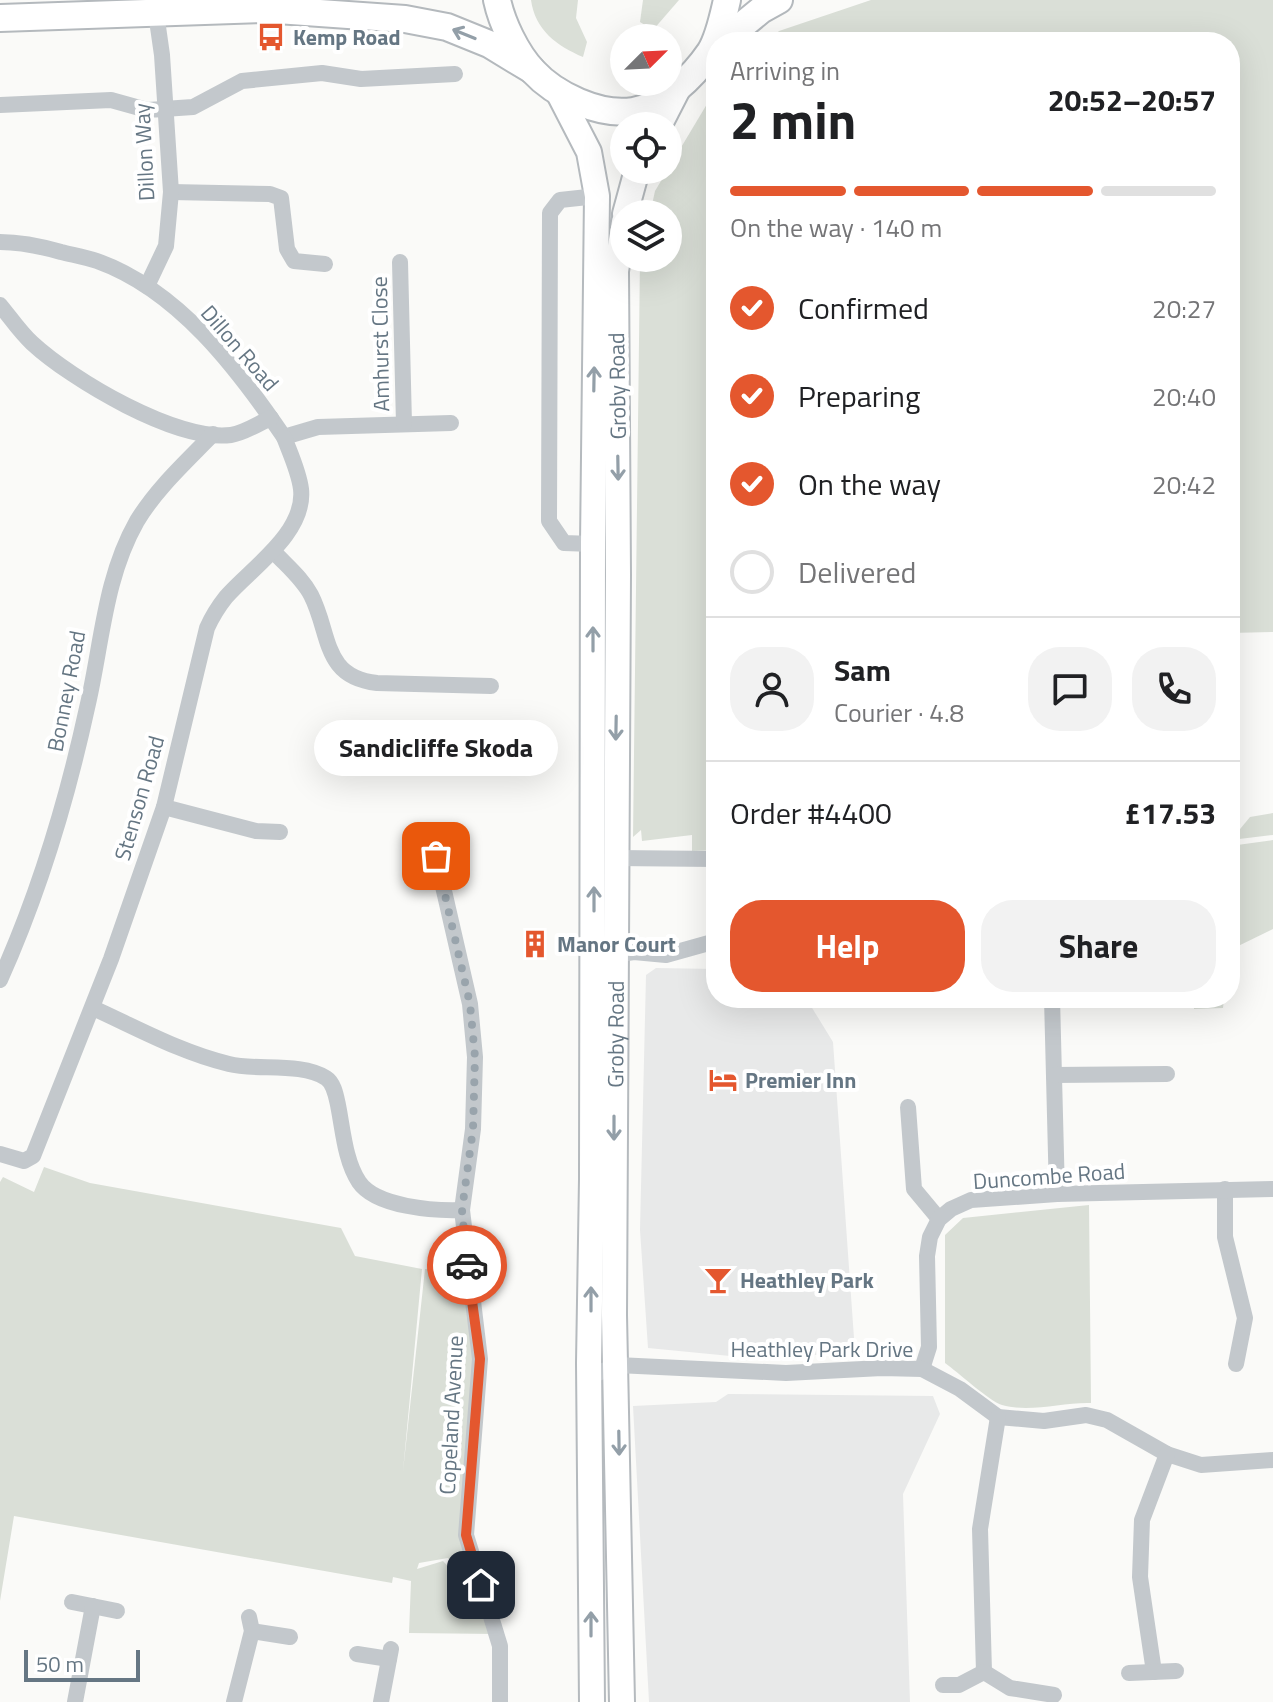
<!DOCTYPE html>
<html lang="en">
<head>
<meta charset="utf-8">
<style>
  :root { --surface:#fff; --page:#f2f2f2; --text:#202124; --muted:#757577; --line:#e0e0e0; --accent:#e4572e }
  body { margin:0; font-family:"Titillium Web",sans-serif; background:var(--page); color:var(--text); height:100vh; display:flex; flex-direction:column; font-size:30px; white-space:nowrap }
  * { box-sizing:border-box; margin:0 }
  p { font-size:26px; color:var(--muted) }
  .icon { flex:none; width:44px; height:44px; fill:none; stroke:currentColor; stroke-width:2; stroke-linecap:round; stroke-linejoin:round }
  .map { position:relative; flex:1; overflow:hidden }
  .drawer { position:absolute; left:706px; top:32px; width:534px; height:976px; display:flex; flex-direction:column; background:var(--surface); border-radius:32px; box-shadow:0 8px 32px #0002 }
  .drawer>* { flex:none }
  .needle { width:52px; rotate:66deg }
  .buttons { position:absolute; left:610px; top:24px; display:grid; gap:16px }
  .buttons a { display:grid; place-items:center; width:72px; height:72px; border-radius:50%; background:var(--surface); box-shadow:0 8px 32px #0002; font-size:40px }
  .scale { position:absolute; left:24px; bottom:20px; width:116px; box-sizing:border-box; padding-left:8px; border:4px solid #657683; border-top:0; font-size:22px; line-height:28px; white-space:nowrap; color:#657683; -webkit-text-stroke:6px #fff; paint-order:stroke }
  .pin { position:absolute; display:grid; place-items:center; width:68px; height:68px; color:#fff; margin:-34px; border-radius:16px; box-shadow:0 4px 12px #0006 }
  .courier { position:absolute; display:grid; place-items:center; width:80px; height:80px; margin:-40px; border:6px solid #e4572e; border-radius:50%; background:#fff; color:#222; box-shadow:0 2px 10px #0007 }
  .bubble { position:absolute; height:56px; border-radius:28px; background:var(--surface); box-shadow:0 8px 32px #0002; font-size:26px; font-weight:700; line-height:56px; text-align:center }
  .head em { font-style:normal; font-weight:700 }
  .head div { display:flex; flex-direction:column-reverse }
  .head { display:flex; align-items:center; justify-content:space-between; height:136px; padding:0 24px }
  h1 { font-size:52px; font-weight:700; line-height:60px }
  .bar { display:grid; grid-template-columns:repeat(4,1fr); gap:12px 8px; align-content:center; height:96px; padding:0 24px }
  .bar i { height:10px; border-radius:6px; background:var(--line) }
  .bar .current { background:var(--accent) }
  .bar p { grid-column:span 4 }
  .line { display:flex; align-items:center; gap:20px; padding:0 24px; border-top:2px solid var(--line) }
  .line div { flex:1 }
  .round { display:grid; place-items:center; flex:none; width:84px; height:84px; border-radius:32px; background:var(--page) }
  ol { padding:0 24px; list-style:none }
  li { display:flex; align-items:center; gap:24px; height:88px }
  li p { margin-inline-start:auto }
  li .icon { padding:8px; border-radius:50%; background:var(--accent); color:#fff; stroke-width:4 }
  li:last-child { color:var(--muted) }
  li i { width:44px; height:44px; border:4px solid var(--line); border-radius:50% }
  .action { display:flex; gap:16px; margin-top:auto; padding:16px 24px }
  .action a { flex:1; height:92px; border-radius:32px; background:var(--accent); color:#fff; font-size:32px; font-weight:700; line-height:92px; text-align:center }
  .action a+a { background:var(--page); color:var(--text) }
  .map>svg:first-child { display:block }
</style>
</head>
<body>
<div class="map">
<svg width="1273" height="1702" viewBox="0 0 1273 1702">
  <rect width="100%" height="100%" fill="#fafaf8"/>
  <g fill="#e8e9e9">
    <path d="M656,968L716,969V998H806L833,1042L855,1352L761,1359L648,1348L640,1230L646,975Z"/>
    <path d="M728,1394L933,1396L940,1414L903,1494L910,1702H649L633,1406L716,1402Z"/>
  </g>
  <g fill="#dadfd7" fill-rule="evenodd">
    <path d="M531,0H578L576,18L587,42L583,57C557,46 535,30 531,0Z"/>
    <path d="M643,0H679L653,30L640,22Z"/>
    <path d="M871,0H1273V632L1230,633V42H768L779,31Z"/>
    <path d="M716,96V850L692,851V835L642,841L641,830L633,837L640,258H668V214H650L655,191L707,104Z"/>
    <path d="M1273,813V835L1231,840L1250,817Z"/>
    <path d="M1273,840V929L1230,950V846Z"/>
    <path d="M1194,998H1224L1223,1008L1194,1009Z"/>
    <path d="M44,1167L90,1183L341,1228L355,1256L422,1269L403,1471L425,1269L464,1273L480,1341L466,1531L496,1634L409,1633L411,1581L393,1577L392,1583L14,1516L0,1601V1182L3,1177L34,1192ZM448,1558L479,1598H478L443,1561L417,1569L419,1563Z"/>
    <path d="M1089,1205L1091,1403C1063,1402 1030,1413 1002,1405C989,1401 958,1372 945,1363V1235L963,1218Z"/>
  </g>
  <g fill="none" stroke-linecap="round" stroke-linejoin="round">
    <defs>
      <g id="primary">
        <path d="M557,90L589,152L597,196L593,544L592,1179L589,1363L592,1702"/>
        <path d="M659,126L679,87"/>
        <path d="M625,214L637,170"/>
        <path id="s1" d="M622,1702L614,1315L618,574L616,271L624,222"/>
      </g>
      <g id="trunk">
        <path d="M497,0C502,23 516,53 533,71C555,95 599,116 633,111C663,106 693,77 710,52C719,38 723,17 727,0"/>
        <path d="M0,18L263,9L405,19L447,27L489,44L532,70"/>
        <path d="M722,42L761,10L779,0"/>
      </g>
    </defs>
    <use href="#primary" stroke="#b5babe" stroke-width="28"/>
    <use href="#trunk" stroke="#b4b9bd" stroke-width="30"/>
    <g stroke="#c3c8cc" stroke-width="16">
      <path d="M0,105L111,100L147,110L164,109L193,107L242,81L322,73L361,79L455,74"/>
      <path d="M171,192L270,194L281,198L287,249L294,261L325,264"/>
      <path d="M0,242C22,242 40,246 61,252C73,255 85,257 97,261C178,290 237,368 284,437L318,427L451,423"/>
      <path d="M400,262L404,424"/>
      <path d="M147,286L166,246L171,192L162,55L155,6"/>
      <path d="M0,305C10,317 20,332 32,343C72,380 177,442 231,435C245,433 259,423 271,418"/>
      <path d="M593,544L564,543L549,521L550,213L560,200L597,196"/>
      <path d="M274,552C287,566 302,578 311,595C331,634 322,677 377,683L491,686"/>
      <path d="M164,807L256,831L280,832"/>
      <path d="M424,857L436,856L470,1004L475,1057L473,1129L462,1210L480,1359L466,1535L500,1646V1702"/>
      <path d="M615,858L716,859"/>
      <path d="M614,955L634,952L666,955L716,941"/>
      <path d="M0,980C39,893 67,800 87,708C102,645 104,579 137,521C157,488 186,462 213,434"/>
      <path d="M1052,998L1057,1194"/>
      <path d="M93,1008C137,1028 182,1053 229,1064C257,1071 301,1062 326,1078C334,1083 336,1096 338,1105C343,1130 345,1161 359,1182C376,1207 434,1211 462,1210"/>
      <path d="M1054,1075L1167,1074"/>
      <path d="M908,1107L914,1189L939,1219"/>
      <path d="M0,1154L24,1161L33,1156L111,959L164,807L207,628C212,617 218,607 226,597C250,569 306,533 301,489C299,472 290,453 284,437"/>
      <path d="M1225,1189V1237L1245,1318L1236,1364"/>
      <path d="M922,1369L929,1347L927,1256L930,1237L939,1219L951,1209L971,1200L1057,1194L1273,1189"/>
      <path d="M589,1377L617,1365L786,1373L882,1368L922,1369L960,1389L998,1417L1044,1421L1086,1415L1107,1420L1167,1454L1201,1465L1273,1460"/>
      <path d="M72,1602L117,1611"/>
      <path d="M252,1631L290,1637"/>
      <path d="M357,1654L389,1659"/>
      <path d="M984,1672L980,1529L998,1417"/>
      <path d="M984,1672L1010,1688L1054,1695"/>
      <path d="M1154,1672L1140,1577L1142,1520L1167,1454"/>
      <path d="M1129,1673L1176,1671"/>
      <path d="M943,1685H959L984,1672"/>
      <path d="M75,1702L93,1606"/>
      <path d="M234,1702L252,1631L249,1617"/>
      <path d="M381,1702L391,1649"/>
    </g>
    <use href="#primary" stroke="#fff" stroke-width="24"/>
    <use href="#trunk" stroke="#fff" stroke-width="26"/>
  </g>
  <defs><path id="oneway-shaft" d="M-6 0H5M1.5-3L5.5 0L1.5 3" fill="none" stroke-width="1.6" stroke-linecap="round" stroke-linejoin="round" transform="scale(2)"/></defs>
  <g stroke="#939fa8">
    <use href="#oneway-shaft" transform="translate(464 34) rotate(-158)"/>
    <use href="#oneway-shaft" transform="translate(594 379) rotate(-89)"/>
    <use href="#oneway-shaft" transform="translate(618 468) rotate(89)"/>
    <use href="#oneway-shaft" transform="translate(593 639) rotate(-90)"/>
    <use href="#oneway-shaft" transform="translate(616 728) rotate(91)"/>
    <use href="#oneway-shaft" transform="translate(594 899) rotate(-90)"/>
    <use href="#oneway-shaft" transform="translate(614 1128) rotate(90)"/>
    <use href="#oneway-shaft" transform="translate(591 1299) rotate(-90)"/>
    <use href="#oneway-shaft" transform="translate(619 1443) rotate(89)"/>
    <use href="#oneway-shaft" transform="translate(591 1624) rotate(-90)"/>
  </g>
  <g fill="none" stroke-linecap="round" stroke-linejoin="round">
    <path stroke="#99a4ac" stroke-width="8" stroke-dasharray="0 14.4" d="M436,856L470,1004L475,1057L473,1129L462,1210L467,1265"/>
    <path stroke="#e4572e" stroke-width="10" d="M467,1265L480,1359L466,1535L481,1585"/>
  </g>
  <defs>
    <symbol id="bus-bare" viewBox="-9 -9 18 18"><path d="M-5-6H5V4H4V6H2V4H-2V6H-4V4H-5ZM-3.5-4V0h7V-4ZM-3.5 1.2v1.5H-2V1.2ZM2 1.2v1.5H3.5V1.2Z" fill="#e4572e" stroke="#fff" stroke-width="2.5" paint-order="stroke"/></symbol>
    <symbol id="building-bare" viewBox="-9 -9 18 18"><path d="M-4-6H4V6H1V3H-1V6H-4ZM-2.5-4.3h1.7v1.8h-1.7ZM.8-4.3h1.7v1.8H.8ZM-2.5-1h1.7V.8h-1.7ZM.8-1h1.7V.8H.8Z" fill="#e4572e" stroke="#fff" stroke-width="2.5" paint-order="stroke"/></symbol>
    <symbol id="hotel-bare" viewBox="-9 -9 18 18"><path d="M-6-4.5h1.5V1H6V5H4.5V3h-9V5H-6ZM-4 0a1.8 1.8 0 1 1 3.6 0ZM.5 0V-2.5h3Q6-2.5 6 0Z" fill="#e4572e" stroke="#fff" stroke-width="2.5" paint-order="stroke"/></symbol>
    <symbol id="bar-bare" viewBox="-9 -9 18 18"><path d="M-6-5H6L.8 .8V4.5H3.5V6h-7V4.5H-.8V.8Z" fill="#e4572e" stroke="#fff" stroke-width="2.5" paint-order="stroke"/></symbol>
  </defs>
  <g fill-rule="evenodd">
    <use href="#bus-bare" x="251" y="17" width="40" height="40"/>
    <use href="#building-bare" x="515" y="924" width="40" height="40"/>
    <use href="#hotel-bare" x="703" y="1060" width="40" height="40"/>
    <use href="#bar-bare" x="698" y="1260" width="40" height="40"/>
  </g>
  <g text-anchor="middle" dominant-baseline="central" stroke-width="8" stroke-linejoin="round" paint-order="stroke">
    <g font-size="22" font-weight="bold" fill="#657683" stroke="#fff" text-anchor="start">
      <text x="293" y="37">Kemp Road</text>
      <text x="557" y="944">Manor Court</text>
      <text x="745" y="1080">Premier Inn</text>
      <text x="740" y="1280">Heathley Park</text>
    </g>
    <g font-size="22" fill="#657683" stroke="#fff">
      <text transform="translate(144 152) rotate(-93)">Dillon Way</text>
      <text transform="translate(380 344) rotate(-91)">Amhurst Close</text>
      <text transform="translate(240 348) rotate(49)">Dillon Road</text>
      <text transform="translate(617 386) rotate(-91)">Groby Road</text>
      <text transform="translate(66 691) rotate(-79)">Bonney Road</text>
      <text transform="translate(139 798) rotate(-74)">Stenson Road</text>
      <text stroke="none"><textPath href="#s1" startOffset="668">Groby Road</textPath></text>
      <text transform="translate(1049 1176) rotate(-4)">Duncombe Road</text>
      <text x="822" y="1349">Heathley Park Drive</text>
      <text transform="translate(451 1415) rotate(-87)">Copeland Avenue</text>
    </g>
  </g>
</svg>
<div class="buttons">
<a><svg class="needle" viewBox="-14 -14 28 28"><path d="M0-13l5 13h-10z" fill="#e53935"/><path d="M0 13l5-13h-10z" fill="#757577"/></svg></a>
<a><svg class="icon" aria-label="locate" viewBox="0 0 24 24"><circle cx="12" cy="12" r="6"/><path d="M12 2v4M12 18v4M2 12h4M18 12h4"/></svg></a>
<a><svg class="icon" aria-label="layers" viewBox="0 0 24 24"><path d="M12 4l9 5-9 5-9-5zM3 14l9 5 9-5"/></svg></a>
</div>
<div class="scale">50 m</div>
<div class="pin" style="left:436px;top:856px;background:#ea580c"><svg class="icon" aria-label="bag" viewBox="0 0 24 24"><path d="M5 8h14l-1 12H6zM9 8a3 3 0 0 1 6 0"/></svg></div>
<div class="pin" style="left:481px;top:1585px;background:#1f2937"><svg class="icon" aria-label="home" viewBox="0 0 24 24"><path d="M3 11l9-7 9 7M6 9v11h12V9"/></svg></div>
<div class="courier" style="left:467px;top:1265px"><svg class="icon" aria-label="car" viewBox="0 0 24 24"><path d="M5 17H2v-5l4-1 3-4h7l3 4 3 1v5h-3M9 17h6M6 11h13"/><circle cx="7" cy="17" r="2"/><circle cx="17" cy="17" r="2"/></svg></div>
<div class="bubble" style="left:314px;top:720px;width:244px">Sandicliffe Skoda</div>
<section class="drawer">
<div class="head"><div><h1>2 min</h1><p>Arriving in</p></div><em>20:52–20:57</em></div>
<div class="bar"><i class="current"></i><i class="current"></i><i class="current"></i><i></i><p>On the way · 140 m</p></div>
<ol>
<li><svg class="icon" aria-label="check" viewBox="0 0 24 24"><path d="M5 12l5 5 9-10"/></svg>Confirmed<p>20:27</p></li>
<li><svg class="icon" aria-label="check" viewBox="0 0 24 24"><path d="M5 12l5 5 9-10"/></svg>Preparing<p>20:40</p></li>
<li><svg class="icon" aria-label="check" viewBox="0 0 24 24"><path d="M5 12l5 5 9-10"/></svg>On the way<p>20:42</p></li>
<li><i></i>Delivered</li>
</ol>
<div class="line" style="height:144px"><a class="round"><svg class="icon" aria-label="person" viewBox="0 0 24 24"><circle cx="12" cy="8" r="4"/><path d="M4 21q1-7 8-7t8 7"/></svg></a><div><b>Sam</b><p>Courier · 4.8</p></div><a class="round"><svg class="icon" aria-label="chat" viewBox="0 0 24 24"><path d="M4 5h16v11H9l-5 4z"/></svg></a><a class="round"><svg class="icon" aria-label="phone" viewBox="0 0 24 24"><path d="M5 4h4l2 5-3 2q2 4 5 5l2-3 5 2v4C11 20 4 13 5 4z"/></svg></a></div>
<div class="line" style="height:104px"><div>Order #4400</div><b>£17.53</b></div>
<div class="action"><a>Help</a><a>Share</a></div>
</section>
</div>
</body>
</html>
